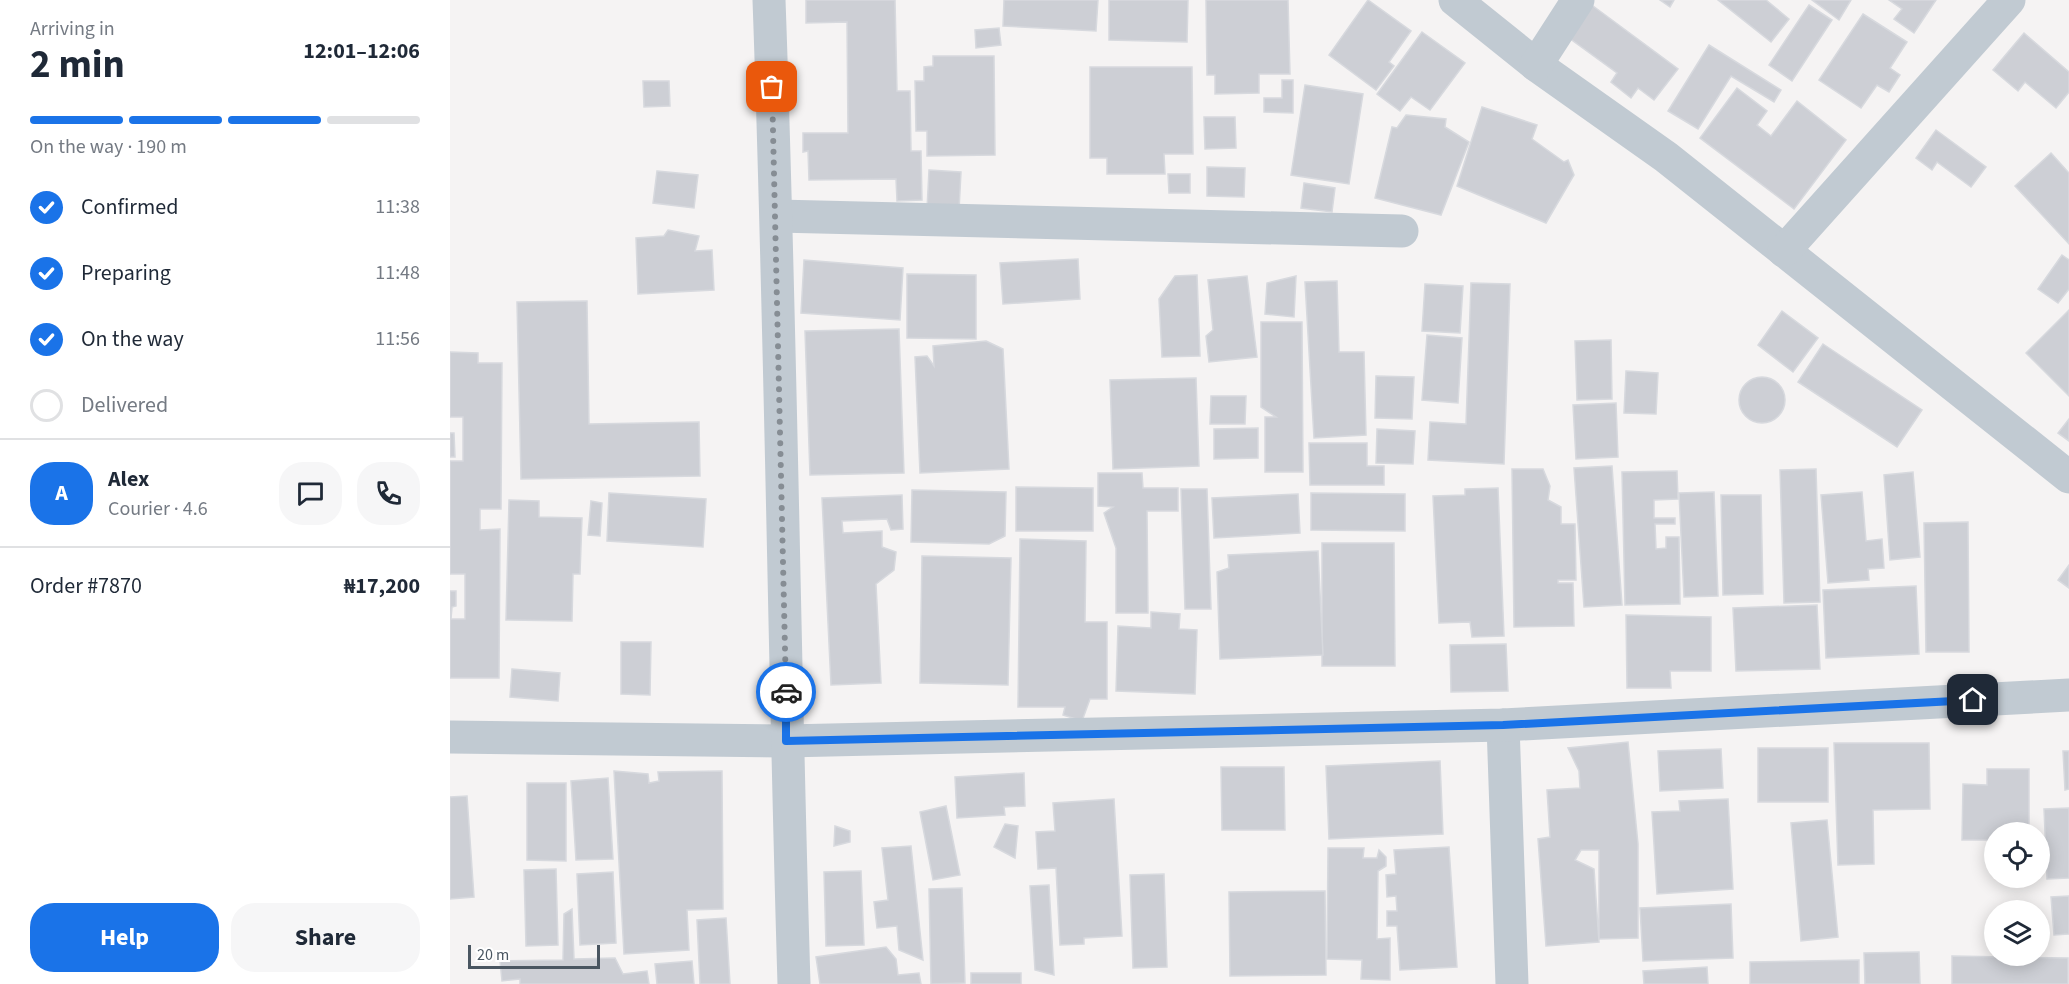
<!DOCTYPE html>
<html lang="en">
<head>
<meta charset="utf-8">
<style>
  :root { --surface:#fff; --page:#f6f6f7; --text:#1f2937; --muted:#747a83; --line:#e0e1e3; --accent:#1a73e8 }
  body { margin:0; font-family:"Source Sans 3",sans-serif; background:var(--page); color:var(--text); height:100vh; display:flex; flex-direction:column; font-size:22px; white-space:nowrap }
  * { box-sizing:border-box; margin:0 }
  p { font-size:20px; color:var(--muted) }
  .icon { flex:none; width:33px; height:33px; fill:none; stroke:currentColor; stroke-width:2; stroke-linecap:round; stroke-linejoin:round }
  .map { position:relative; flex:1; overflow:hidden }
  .panel { display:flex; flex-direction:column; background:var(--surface); width:450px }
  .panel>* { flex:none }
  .tools { position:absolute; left:1534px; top:822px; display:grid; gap:12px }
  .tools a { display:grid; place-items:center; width:66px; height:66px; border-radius:50%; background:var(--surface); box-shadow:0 3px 15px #0003; font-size:30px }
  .scale { position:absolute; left:18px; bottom:15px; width:132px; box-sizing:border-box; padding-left:6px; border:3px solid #4a5661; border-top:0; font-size:16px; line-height:21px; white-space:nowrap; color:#4a5661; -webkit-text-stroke:4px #fff; paint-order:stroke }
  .pin { position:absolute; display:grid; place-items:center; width:51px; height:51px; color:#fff; margin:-26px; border-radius:12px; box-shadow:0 3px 9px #0006 }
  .courier { position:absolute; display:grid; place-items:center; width:60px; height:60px; margin:-30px; border:4px solid #1a73e8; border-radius:50%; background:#fff; color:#222; box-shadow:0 2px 8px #0007 }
  .summary em { font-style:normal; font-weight:700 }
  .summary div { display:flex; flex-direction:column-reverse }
  .summary { display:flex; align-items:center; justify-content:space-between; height:102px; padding:0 30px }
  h1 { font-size:39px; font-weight:700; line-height:45px }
  .bar { display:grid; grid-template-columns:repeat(4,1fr); gap:9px 6px; align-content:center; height:72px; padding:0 30px }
  .bar i { height:8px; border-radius:4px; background:var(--line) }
  .bar .on { background:var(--accent) }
  .bar p { grid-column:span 4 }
  .line { display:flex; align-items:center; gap:15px; padding:0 30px; border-top:2px solid var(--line) }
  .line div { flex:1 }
  .round { display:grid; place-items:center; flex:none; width:63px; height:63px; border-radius:24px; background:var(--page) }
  ol { padding:0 30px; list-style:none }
  li { display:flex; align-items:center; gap:18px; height:66px }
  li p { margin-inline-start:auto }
  li .icon { padding:6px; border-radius:50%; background:var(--accent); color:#fff; stroke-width:4 }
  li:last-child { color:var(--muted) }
  li i { width:33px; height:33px; border:3px solid var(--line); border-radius:50% }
  .button { display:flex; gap:12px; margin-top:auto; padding:12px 30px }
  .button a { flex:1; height:69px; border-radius:24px; background:var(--accent); color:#fff; font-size:24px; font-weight:700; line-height:69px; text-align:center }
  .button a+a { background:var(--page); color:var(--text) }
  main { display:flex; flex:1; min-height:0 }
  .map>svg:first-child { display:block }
</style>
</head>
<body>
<main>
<section class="panel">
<div class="summary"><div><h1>2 min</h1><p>Arriving in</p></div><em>12:01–12:06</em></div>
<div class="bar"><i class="on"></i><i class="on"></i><i class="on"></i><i></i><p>On the way · 190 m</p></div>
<ol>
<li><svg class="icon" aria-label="check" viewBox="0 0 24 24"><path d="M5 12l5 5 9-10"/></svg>Confirmed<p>11:38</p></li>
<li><svg class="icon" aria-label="check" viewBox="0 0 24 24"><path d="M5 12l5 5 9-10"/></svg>Preparing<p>11:48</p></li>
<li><svg class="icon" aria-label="check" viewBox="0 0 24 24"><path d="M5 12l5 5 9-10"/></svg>On the way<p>11:56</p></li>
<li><i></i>Delivered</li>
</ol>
<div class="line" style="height:108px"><b class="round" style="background:var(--accent);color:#fff">A</b><div><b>Alex</b><p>Courier · 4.6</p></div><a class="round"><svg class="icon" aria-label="chat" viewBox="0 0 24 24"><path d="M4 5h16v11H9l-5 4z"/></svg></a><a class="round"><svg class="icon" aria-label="phone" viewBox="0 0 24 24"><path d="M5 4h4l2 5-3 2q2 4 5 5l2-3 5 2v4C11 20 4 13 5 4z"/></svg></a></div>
<div class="line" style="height:78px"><div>Order #7870</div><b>₦17,200</b></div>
<div class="button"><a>Help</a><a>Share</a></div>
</section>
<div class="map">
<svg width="1619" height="984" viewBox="0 0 1619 984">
  <rect width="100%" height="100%" fill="#f5f3f3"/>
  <g fill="#cdcfd5" stroke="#d7d9de" stroke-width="1.5">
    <path d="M356,0H445L447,91H460L461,151H471L472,200L447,201L446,179L359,180L358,151L353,152V133H398L397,22L356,23Z"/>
    <path d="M554,0H648L646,31L553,26Z"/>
    <path d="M659,0H738L737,42L659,40Z"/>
    <path d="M756,0H838L840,74H809V93L765,94V75H757Z"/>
    <path d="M918,0L961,31L939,62L944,66L926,90L879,55Z"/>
    <path d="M1210,0H1224L1220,7Z"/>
    <path d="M1268,0H1316L1339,19L1321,42Z"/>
    <path d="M1362,0H1401L1389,20Z"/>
    <path d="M1439,0H1486L1464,33L1444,19L1452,9Z"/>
    <path d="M1139,3L1228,69L1204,100L1188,88L1181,98L1161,82L1167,73L1115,35Z"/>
    <path d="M1359,5L1382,20L1342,81L1319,65Z"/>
    <path d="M1413,14L1457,42L1440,68L1450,75L1439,92L1427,85L1411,108L1369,80Z"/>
    <path d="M549,28L551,45L526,48L525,30Z"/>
    <path d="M972,32L1015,63L980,110L961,97L950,111L927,94Z"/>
    <path d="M1574,33L1619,72V92L1606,108L1575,82L1568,91L1543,70Z"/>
    <path d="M1259,45L1331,90L1324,102L1281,76L1248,129L1218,111Z"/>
    <path d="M483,56H544L545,155L477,156V131H466L465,81H474V67L483,66Z"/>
    <path d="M640,67H742L743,154H714L715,174H657V158H640Z"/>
    <path d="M832,80H843V113L814,112V98H832Z"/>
    <path d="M193,81H219L220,106L194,107Z"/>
    <path d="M855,85L913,94L899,184L841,175Z"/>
    <path d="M1287,88L1317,111L1307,125L1321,136L1347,101L1396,140L1344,209L1250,138Z"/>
    <path d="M1032,107L1087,125L1082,139L1114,162L1118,160L1124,175L1096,223L1007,186Z"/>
    <path d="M956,115L996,119L995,127L1019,142L991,215L925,198L942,127L947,128Z"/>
    <path d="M754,117H785L786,148L755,149Z"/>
    <path d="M1486,130L1536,167L1521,187L1487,162L1482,170L1466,158Z"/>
    <path d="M1601,153L1619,173V244L1565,186Z"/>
    <path d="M757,167L795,168L794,197L757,196Z"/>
    <path d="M479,170L511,172L509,210L477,209Z"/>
    <path d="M207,171L248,175L244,208L203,203Z"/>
    <path d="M718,174H740V193H719Z"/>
    <path d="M854,183L885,188L882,212L851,208Z"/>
    <path d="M218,230L249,236L245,251L262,250L264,290L188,294L186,238L214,236Z"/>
    <path d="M1612,255L1619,260V289L1608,303L1588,289Z"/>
    <path d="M628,259L630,299L553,304L550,263Z"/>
    <path d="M354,260L453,268L450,320L351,313Z"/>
    <path d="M457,274L526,275V339L457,338Z"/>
    <path d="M747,275L750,356L712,357L709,299L725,276Z"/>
    <path d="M797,276L807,357L759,362L756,336L763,330L758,280Z"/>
    <path d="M846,276L844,317L815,314L817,283Z"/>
    <path d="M887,281L889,352H914L916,435L864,438L855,282Z"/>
    <path d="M1021,283L1060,284L1054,464L978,460L980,422L1016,424Z"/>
    <path d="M975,284L1013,286L1010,333L972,331Z"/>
    <path d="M137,301L139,424L249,422L250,476L71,479L67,302Z"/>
    <path d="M1619,310V396L1576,353Z"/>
    <path d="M1332,311L1368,338L1343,372L1308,345Z"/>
    <path d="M811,322H852L853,472H815V417H826L811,407Z"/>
    <path d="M449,329L454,473L360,475L355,331Z"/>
    <path d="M977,335L1012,338L1008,403L972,400Z"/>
    <path d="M1161,340L1162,399L1127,400L1125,341Z"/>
    <path d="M536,341L553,349L559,469L470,473L465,357L477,356L484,366L483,346Z"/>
    <path d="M1373,344L1472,410L1447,447L1348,382Z"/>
    <path d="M0,352L28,353V363H52L51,509H30V530L50,529L49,678H0V591H6V606L2,607L1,619H15V574H0V461H13V417H0Z"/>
    <path d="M1176,371L1208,373L1206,414L1174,413Z"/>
    <path d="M926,376L964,377L962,419L925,418Z"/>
    <circle cx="1312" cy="400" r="23"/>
    <path d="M746,378L749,466L663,469L660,380Z"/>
    <path d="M761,396H796L795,424H760Z"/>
    <path d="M1166,403L1168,457L1126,459L1123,405Z"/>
    <path d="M1619,419V441L1608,433Z"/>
    <path d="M808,428V458L764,459V429Z"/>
    <path d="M927,429L965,431L963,464L926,463Z"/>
    <path d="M0,433H4L5,457H0Z"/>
    <path d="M859,443H917V466H934V485H860Z"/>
    <path d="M1162,466L1172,605L1134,607L1124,468Z"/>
    <path d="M1062,469H1093L1100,486L1098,500L1111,507V524H1125L1126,580H1108V583H1123L1124,626L1064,627Z"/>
    <path d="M1366,469L1370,602L1334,603L1330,470Z"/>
    <path d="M1227,471L1228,499L1204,500V518H1225V524H1205L1206,549L1216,548V537H1229L1230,604L1175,605L1172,472Z"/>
    <path d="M1463,472L1470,557L1440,560L1434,475Z"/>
    <path d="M648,473H692L693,488H728V511H697L698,613H666V548L654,513L663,507L648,506Z"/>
    <path d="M566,487L643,488V531H566Z"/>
    <path d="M1048,488L1054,636L1022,637L1020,622L989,623L983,496L1015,495V489Z"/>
    <path d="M731,489H757L761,609H735Z"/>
    <path d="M462,490L556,492L555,536L539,544L461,542Z"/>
    <path d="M1264,492L1268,596L1234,597L1229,493Z"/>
    <path d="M1412,492L1416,541L1432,539L1434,568L1418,569L1419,580L1378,583L1371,495Z"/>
    <path d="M159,493L256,499L253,547L157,541Z"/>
    <path d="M861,493L955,494V531L861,530Z"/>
    <path d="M848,494L850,533L764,538L762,498Z"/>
    <path d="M452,495L453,529L441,530L437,519L392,521L393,533L432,531V547L446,552L444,570L426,584L431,683L381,685L372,498Z"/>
    <path d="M1271,495H1311L1313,594L1273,595Z"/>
    <path d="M59,500L89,501V517L132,518L130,574H123L122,621L56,620Z"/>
    <path d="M141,501L152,503L150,536L138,535Z"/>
    <path d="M1518,522L1519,652H1476L1474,523Z"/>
    <path d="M570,539L636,541L635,622H657V699H640L632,721L613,715L615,707H568Z"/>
    <path d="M872,543H944L945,666H872Z"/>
    <path d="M868,551L873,655L770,659L767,572L779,568L778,555Z"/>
    <path d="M472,556L561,558L558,685L470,683Z"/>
    <path d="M1619,565V588L1608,580Z"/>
    <path d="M1466,586L1469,654L1376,658L1373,590Z"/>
    <path d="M1367,605L1370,669L1286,671L1283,608Z"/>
    <path d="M701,612L730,614L729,629L747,630L745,694L666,691L668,626L701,628Z"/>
    <path d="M1176,615L1261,617V671H1220L1221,688H1177Z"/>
    <path d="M171,642H201L200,695L171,694Z"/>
    <path d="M1056,644L1058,691L1001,692L1000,645Z"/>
    <path d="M62,669L110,673L108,701L60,697Z"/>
    <path d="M1178,742L1188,844V938L1149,939V850H1131L1125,860L1144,869L1149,942L1096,946L1088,839L1100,837L1097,790L1130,788L1129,771L1118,748Z"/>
    <path d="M1384,743H1479L1480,809L1423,810L1424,864L1388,865Z"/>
    <rect x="1308" y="748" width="70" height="54"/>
    <path d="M1271,749L1273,788L1210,791L1208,751Z"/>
    <path d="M1613,751H1619V789L1615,790Z"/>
    <path d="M990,761L993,834L879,839L876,766Z"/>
    <path d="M771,767H834L835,830H772Z"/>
    <path d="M1537,769H1579V832H1545V840H1512L1513,784L1537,785Z"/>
    <path d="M164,771L198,774L199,783L209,781L208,772L272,771L273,909L237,910L239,950L174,954Z"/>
    <path d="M574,773L575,806L554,807L555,815L507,818L505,777Z"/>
    <path d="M158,778L163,859L126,860L121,781Z"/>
    <path d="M77,783H116V861L77,860Z"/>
    <path d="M17,796L24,897L0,899V797Z"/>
    <path d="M664,799L672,936L634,938V944L610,945L606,868L588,869L586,832L605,831L603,803Z"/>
    <path d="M1278,799L1283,889L1207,894L1202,812L1230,811L1229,801Z"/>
    <path d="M496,806L510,875L483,880L470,812Z"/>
    <path d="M1619,808V878L1597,879L1594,809Z"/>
    <path d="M1377,820L1388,937L1351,941L1341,823Z"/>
    <path d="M555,824L568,826L565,858L544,847Z"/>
    <path d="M385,826L400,831V842L384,846Z"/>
    <path d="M461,846L473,960L449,950L447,926L427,928L424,902L438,900L432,848Z"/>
    <path d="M999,847L1007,967L950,970L947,926H937V911H947L946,896L937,897L936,875L946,874L944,850Z"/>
    <path d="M878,848H914L913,858H927L929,850L936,857V866L928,871L927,939L940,938V980L911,979L912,960L877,959Z"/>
    <path d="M106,869L108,945L76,946L74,870Z"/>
    <path d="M411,871L414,945L376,946L374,872Z"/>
    <path d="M163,872L166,943L130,945L127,874Z"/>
    <path d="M714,874L717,967L683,968L680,875Z"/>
    <path d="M599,885L604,975L585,970L580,886Z"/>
    <path d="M512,888L515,983L481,984L479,889Z"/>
    <path d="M875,891L876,975L780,976L779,892Z"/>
    <path d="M1619,896V934L1604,935L1601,897Z"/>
    <path d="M1281,904L1283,958L1193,961L1190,908Z"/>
    <path d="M122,909L124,959L165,958L173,974L197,971L199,984H70V979L52,981L50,961L113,960L114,914Z"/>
    <path d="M276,918L280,984H250L247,920Z"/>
    <path d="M436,947L446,959L448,975L469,973L471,984H370L366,957Z"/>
    <path d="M1469,952L1470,984H1415L1414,953Z"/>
    <path d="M1502,956L1618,958V984H1502Z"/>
    <path d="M1409,960V984H1300V962Z"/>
    <path d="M242,961L244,984H207L205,964Z"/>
    <path d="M1257,967L1258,984H1194L1193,971Z"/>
    <rect x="521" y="973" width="50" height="11"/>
  </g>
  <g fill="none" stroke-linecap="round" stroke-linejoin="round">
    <g stroke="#c1cad2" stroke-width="33">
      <path d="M1005,0L1086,65L1216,157L1619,477"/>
      <path d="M1086,65L1128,0"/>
      <path d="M327,216L952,231"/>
      <path d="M1334,251L1559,0"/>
      <path d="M1053,725L1062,984"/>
      <path d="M0,737L336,741L1053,725L1619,695"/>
    </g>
    <path stroke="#c1cad2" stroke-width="33" d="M319,0C331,328 334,656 344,984"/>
  </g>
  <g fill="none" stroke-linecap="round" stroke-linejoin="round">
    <path stroke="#868d94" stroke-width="6" stroke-dasharray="0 10.8" d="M322,87L336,692"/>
    <path stroke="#1a73e8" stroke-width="8" d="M336,692V741L1053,725L1523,700"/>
  </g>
</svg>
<div class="tools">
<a><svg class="icon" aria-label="locate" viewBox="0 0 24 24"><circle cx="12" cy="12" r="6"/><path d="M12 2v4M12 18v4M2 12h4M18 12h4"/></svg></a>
<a><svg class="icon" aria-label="layers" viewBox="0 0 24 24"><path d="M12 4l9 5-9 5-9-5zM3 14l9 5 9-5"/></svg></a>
</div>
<div class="scale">20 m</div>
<div class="pin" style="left:322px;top:87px;background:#ea580c"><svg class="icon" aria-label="bag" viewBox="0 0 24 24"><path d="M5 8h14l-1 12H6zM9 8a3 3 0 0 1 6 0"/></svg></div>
<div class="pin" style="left:1523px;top:700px;background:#1f2937"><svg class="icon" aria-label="home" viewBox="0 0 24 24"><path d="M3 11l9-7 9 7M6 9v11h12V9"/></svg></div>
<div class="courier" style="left:336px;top:692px"><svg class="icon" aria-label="car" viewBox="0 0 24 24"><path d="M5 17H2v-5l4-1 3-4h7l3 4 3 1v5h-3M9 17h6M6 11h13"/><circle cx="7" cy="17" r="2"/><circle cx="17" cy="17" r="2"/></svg></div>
</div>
</main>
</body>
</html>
